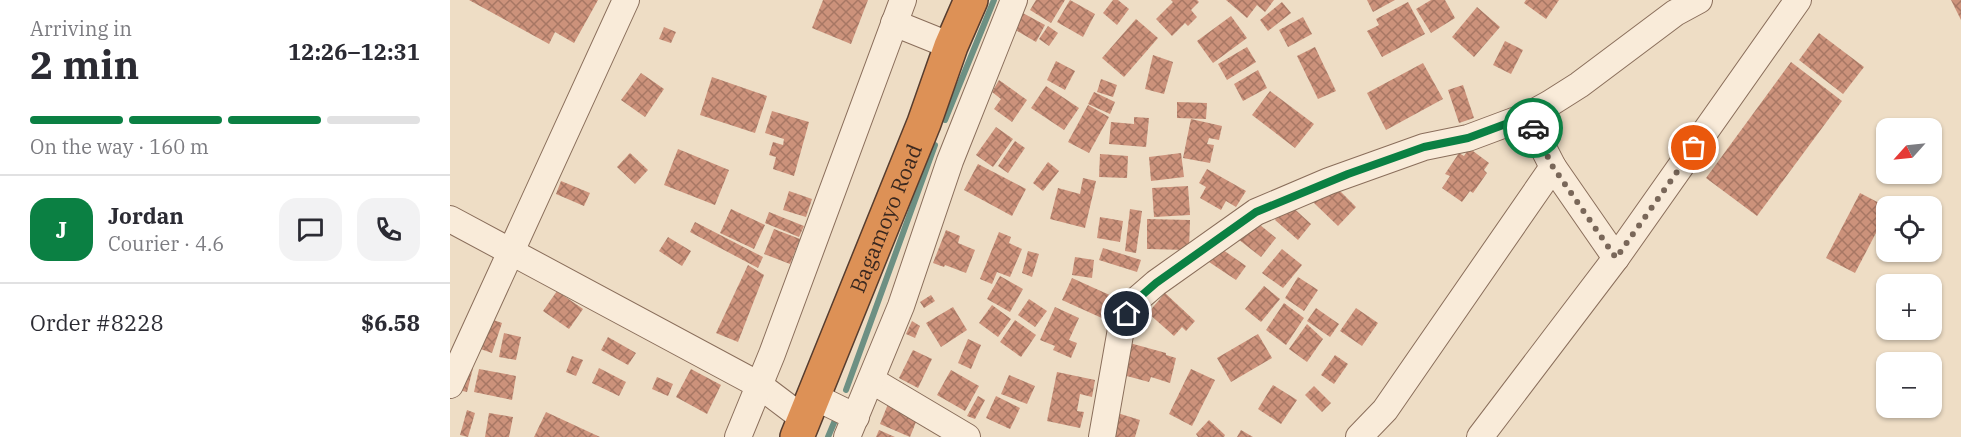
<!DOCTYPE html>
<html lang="en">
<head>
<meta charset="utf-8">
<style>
  :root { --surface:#fff; --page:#f2f2f3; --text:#2b2b33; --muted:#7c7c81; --line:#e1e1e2; --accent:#0b8043 }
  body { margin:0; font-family:"IBM Plex Serif",serif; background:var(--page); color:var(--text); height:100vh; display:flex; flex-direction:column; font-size:22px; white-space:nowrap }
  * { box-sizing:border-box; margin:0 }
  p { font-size:20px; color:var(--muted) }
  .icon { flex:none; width:33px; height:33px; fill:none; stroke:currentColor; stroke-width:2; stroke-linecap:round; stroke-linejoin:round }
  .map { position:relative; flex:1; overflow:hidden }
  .sheet { display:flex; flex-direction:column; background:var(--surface); width:450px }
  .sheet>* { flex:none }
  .needle { width:39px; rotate:243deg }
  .tools { position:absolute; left:1426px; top:118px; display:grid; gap:12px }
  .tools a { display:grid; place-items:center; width:66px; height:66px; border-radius:12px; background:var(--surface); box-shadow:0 2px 4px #0004; font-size:30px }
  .pin { position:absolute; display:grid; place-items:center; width:51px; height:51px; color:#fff; margin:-26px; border:3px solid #fff; border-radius:50%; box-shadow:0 2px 6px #0007 }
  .courier { position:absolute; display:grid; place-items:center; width:60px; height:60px; margin:-30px; border:4px solid #0b8043; border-radius:50%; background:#fff; color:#222; box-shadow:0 2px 8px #0007 }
  .headline em { font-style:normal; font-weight:700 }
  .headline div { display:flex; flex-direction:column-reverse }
  .headline { display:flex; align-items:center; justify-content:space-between; height:102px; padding:0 30px }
  h1 { font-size:39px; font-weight:700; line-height:45px }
  .bar { display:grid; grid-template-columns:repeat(4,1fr); gap:9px 6px; align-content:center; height:72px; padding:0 30px }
  .bar i { height:8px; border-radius:4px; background:var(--line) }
  .bar .active { background:var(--accent) }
  .bar p { grid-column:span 4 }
  .line { display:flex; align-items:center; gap:15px; padding:0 30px; border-top:2px solid var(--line) }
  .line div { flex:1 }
  .round { display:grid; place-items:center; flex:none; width:63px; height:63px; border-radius:18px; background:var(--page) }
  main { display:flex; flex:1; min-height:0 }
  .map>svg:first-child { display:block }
</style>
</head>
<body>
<main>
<section class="sheet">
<div class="headline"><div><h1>2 min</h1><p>Arriving in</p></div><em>12:26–12:31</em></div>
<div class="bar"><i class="active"></i><i class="active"></i><i class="active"></i><i></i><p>On the way · 160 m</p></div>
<div class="line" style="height:108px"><b class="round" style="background:var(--accent);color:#fff">J</b><div><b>Jordan</b><p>Courier · 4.6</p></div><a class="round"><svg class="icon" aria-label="chat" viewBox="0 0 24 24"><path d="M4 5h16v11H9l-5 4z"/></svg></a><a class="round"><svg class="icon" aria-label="phone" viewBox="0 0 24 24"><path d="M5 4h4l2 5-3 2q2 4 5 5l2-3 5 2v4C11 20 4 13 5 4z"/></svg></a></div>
<div class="line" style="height:78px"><div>Order #8228</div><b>$6.58</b></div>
</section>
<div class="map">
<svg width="1511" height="437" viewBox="0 0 1511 437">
  <defs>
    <pattern id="building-cross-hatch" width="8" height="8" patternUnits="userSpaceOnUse" patternTransform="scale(1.5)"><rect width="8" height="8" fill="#cc927b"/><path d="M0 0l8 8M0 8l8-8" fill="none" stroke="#a77764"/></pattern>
  </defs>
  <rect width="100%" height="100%" fill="#eeddc5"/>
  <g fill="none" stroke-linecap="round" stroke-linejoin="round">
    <g stroke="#6d9083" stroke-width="6">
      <path d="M495,120L544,0"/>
      <path d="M396,390L485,145"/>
      <path d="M378,437L386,418"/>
    </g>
  </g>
  <g fill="url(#building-cross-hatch)">
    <path d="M19,0H148L124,43L105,32L99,44Z"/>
    <path d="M373,0H418L401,44L362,28Z"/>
    <path d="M586,0H615L601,23L580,10Z"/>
    <path d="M620,0L645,14L633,37L607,22Z"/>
    <path d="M663,0H668L679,9L667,25L653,13Z"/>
    <path d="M721,0H747L749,2L741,10L747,17L738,26L735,23L722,36L706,19L723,2Z"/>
    <path d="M776,0H824L815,12L807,5L797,18Z"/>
    <path d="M917,0H945L923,12Z"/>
    <path d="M981,0H995L1005,18L981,33L966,9Z"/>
    <path d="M1076,0H1109L1096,19L1074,3Z"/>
    <path d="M1501,0H1511V20Z"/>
    <path d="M832,2L841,13L818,31L810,20Z"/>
    <path d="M958,2L975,34L932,57L917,31L929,25L926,19Z"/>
    <path d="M1027,7L1050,27L1024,57L1002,37Z"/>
    <path d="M571,12L595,25L586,42L562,28Z"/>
    <path d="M781,16L797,38L763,63L747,41Z"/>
    <path d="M853,17L862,34L838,47L829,30Z"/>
    <path d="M686,19L708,38L674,77L652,58Z"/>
    <path d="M598,26L608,33L599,46L589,39Z"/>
    <path d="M214,27L226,32L221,43L209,39Z"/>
    <path d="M1369,33L1414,67L1393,94L1349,60Z"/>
    <path d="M1055,41L1073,50L1061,74L1043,65Z"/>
    <path d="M797,47L806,62L777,80L768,64Z"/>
    <path d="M865,47L886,91L868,99L847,56Z"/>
    <path d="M703,55L723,62L714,94L695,89Z"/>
    <path d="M606,61L625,71L615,90L597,80Z"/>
    <path d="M1341,62L1392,101L1307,216L1256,178Z"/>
    <path d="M973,63L993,99L936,130L917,93Z"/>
    <path d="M808,70L817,88L793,101L784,84Z"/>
    <path d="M191,73L214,89L195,117L171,100Z"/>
    <path d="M262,77L317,96L305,133L250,115Z"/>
    <path d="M651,79L667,85L663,97L647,92Z"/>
    <path d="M549,80L577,100L562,122L544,109L551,99L542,92Z"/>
    <path d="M1013,85L1024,118L1009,123L998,90Z"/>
    <path d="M596,86L629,108L614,130L581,108Z"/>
    <path d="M820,91L864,124L845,148L802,115Z"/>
    <path d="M644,92L665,102L660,114L638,104Z"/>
    <path d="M727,102L757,103L756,119L727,118Z"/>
    <path d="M638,105L659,117L639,153L618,142Z"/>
    <path d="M322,111L359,122L344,176L323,169L326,157L319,155L323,142L333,145L334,139L315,133Z"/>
    <path d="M684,117L699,118L696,147L659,144L661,122L684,124Z"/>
    <path d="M741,119L772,126L769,140L759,138L757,144L764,145L760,163L733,158Z"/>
    <path d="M546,127L563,139L543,167L526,155Z"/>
    <path d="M565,141L575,148L558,173L548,166Z"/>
    <path d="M1019,148L1039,163L1034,170L1037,173L1023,193L1020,191L1012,202L992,188L1000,176L995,174L1009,153L1014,156Z"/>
    <path d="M228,149L279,170L265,205L214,185Z"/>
    <path d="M180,153L198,170L185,184L167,167Z"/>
    <path d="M731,153L734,177L701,181L699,157Z"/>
    <path d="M650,154L678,156L677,178L649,177Z"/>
    <path d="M598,162L609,171L593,191L583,183Z"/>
    <path d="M528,164L576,189L562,216L514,190Z"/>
    <path d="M757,169L796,191L786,207L776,201L771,210L750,198L756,187L749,183Z"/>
    <path d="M633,178L646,181L635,228L600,219L608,188L630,194Z"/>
    <path d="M111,181L140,193L134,206L106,194Z"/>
    <path d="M882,183L906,207L888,226L863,202Z"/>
    <path d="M738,186L740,215L704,217L702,188Z"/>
    <path d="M339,191L362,199L356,217L333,210Z"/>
    <path d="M1410,193L1437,207V212L1405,273L1376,258Z"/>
    <path d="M839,204L861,224L848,240L825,220Z"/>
    <path d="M281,209L315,225L304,249L270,233Z"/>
    <path d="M680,209L692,211L686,253L675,251Z"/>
    <path d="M319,212L354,226L349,237L315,223Z"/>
    <path d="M650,217L673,221L670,242L647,238Z"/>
    <path d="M697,219L740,220L739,250L697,249Z"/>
    <path d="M804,220L826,238L811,257L788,239Z"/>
    <path d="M245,222L313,257L308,268L240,232Z"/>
    <path d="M324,229L350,239L340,264L314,254Z"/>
    <path d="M496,230L510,236L508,243L525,250L516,273L495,265L494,267L483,263Z"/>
    <path d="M549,232L561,237L559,243L572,249L560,277L547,272L542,284L530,279Z"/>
    <path d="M218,237L241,251L232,266L209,251Z"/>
    <path d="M766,245L796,266L786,280L756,260Z"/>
    <path d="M653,248L691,260L687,272L649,260Z"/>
    <path d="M832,249L852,265L833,288L812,273Z"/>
    <path d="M578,251L589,254L582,277L572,273Z"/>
    <path d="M625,257L644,260L642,278L622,275Z"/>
    <path d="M298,265L314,275L288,342L266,333Z"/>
    <path d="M550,276L573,289L560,312L537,299Z"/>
    <path d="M848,277L868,290L854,311L835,298Z"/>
    <path d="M622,278L664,297L654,319L612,300Z"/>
    <path d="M814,286L830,299L811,322L795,309Z"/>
    <path d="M107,291L133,309L119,329L93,311Z"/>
    <path d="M715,293L745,321L736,331L732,327L724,336L698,313Z"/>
    <path d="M481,295L485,301L474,308L470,302Z"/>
    <path d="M579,299L597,311L585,327L568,315Z"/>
    <path d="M834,303L854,318L836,345L816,330Z"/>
    <path d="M542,305L561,319L548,337L529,323Z"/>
    <path d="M503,307L517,330L491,347L476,323Z"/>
    <path d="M605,307L629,318L619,340L627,343L621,358L603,350L605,346L590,340Z"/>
    <path d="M866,308L889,324L880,337L857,321Z"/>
    <path d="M906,308L928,323L912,346L890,331Z"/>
    <path d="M32,316L52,323L42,353L22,346Z"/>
    <path d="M565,320L586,335L571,357L550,342Z"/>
    <path d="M462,321L470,326L465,338L456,334Z"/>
    <path d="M857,324L873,339L857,362L839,349Z"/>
    <path d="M54,333L71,337L66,360L49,357Z"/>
    <path d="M808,334L822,358L781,382L767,358Z"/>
    <path d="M158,337L186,353L178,365L151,350Z"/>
    <path d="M518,339L531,345L521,369L508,363Z"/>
    <path d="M676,342L716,353V355L726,358L720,383L701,377L699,382L673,375Z"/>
    <path d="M463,350L482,359L468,388L449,378Z"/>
    <path d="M885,355L898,364L884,384L871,375Z"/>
    <path d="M122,356L133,360L126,376L116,372Z"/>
    <path d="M10,365L23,368L17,392L4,389Z"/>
    <path d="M149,368L176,382L169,396L142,383Z"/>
    <path d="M29,369L66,376L62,400L24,392Z"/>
    <path d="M241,369L271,385L257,414L226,397Z"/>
    <path d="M741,369L765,380L742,426L719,414Z"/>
    <path d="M501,370L529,386L515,411L487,395Z"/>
    <path d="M607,372L645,380L642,397L630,394L627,411L634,412L630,428L597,421Z"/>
    <path d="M559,375L585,386L577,404L551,394Z"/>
    <path d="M207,377L223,384L218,396L202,389Z"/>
    <path d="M823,385L847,400L831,424L808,409Z"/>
    <path d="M864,386L881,403L872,412L855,395Z"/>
    <path d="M528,396L535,400L525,419L517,416Z"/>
    <path d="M546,396L570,408L560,429L536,418Z"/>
    <path d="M438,404L468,417L460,437L430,424Z"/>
    <path d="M17,410L25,413L18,437L10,435Z"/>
    <path d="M661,411L690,420L685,437H654Z"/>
    <path d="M96,412L150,437H84Z"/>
    <path d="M39,413L63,417L59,437H35Z"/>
    <path d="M759,420L775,435L774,437H748L746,434Z"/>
    <path d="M429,430L445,437H426Z"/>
    <path d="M791,430L803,437H787Z"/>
  </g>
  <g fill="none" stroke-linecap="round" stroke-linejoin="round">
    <defs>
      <g id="minor">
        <path d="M444,23L501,46"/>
        <path d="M1077,116L1103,167L1166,258"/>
        <path d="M0,219L309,385L354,419"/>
        <path d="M421,380L517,437"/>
        <path d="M0,385L176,0"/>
        <path d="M363,396L406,417"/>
        <path d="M288,437L322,354L453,0"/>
        <path d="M397,437L451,306L500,161L564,0"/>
        <path d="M652,437L671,329L683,303L706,283L806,212L879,181L974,147L1018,138L1077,116L1099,104L1129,85L1225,13L1249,0"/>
        <path d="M909,437L935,410L1103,167"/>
        <path d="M1030,437L1166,258L1348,0"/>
      </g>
      <g id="highway">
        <path id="s1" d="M347,437L474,123L501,46L521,0"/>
      </g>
    </defs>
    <use href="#minor" stroke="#8a6e5b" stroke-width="28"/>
    <use href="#highway" stroke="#573d2f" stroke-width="36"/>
    <use href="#minor" stroke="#f9ebd9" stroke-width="26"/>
    <use href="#highway" stroke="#dd9156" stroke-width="33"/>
  </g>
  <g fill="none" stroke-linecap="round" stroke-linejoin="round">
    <path stroke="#796759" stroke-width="6" stroke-dasharray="0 10.8" d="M1083,128L1103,167L1166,258L1244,148"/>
    <path stroke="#0b8043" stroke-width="8" d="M677,314L683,303L706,283L806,212L898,174L974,147L1018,138L1077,116L1083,128"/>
  </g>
  <g text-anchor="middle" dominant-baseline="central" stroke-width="5" stroke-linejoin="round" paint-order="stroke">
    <g font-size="21" fill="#3a281f" stroke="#f6e8d5">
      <text stroke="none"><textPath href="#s1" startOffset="236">Bagamoyo Road</textPath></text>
    </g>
  </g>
</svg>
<div class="tools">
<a><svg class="needle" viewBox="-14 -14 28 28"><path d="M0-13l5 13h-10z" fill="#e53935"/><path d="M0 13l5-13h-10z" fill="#7c7c81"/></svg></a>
<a><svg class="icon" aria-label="locate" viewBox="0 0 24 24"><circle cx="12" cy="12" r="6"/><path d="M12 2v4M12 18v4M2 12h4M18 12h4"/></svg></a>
<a>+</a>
<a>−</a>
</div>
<div class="pin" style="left:1244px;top:148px;background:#ea580c"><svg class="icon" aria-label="bag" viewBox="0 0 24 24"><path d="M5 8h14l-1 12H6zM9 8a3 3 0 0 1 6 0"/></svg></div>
<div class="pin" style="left:677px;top:314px;background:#1f2937"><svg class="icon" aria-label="home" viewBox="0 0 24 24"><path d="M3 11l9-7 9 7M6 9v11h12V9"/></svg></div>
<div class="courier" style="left:1083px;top:128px"><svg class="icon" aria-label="car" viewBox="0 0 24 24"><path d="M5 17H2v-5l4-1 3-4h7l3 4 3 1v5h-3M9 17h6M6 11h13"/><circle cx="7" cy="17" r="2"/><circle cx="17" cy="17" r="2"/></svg></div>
</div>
</main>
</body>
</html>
